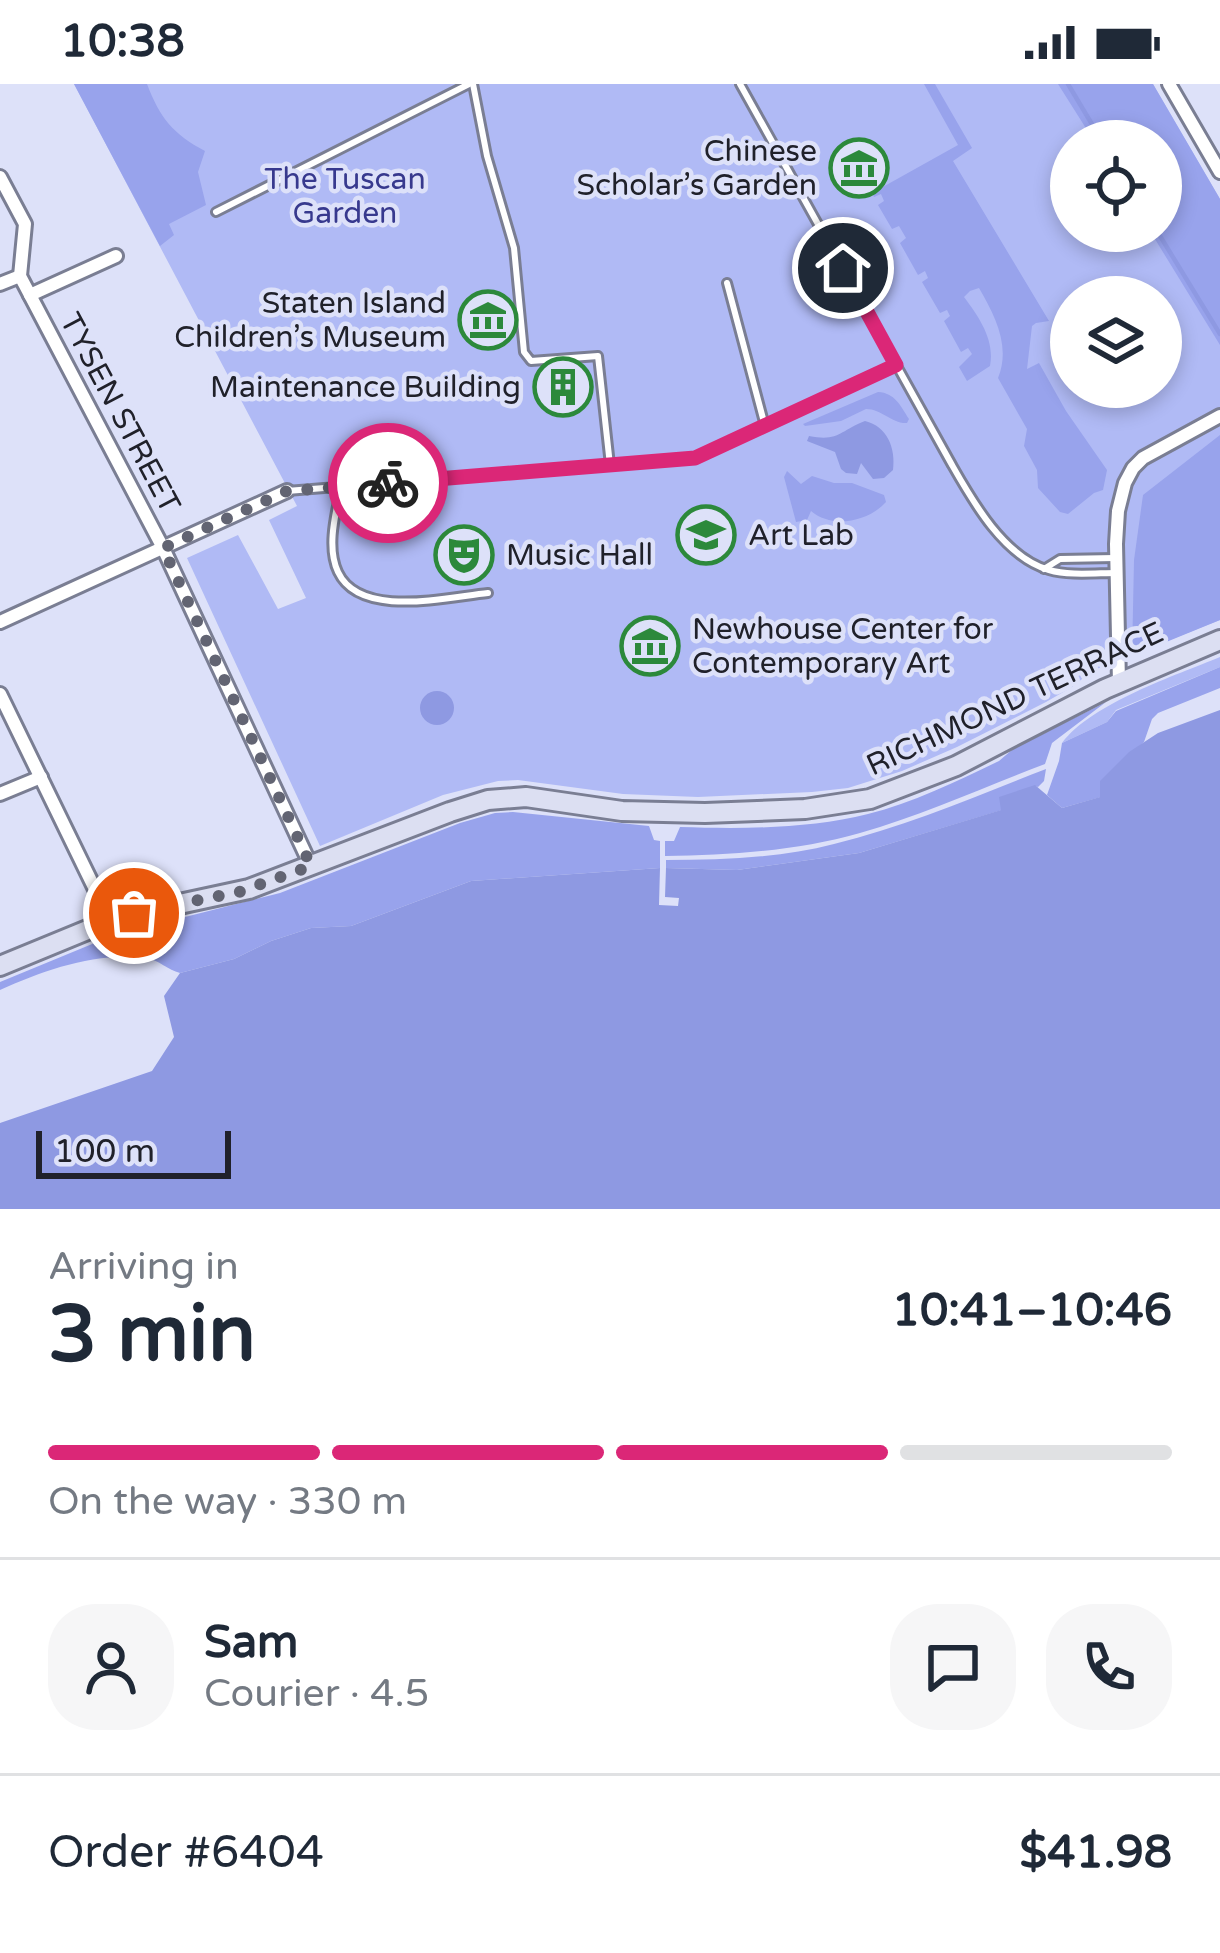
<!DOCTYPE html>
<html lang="en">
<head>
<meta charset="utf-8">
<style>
  :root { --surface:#fff; --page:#f6f6f7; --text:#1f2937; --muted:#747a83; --line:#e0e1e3; --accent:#db2777 }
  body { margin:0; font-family:"Varela Round",sans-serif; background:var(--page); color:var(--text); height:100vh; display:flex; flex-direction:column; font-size:45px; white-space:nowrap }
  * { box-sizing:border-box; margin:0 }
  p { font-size:39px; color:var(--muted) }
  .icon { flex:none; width:66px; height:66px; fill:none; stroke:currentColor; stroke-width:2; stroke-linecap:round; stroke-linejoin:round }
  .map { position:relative; height:1125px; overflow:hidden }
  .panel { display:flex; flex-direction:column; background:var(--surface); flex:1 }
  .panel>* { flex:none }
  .tools { position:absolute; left:1050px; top:36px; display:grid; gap:24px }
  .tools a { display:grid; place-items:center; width:132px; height:132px; border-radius:50%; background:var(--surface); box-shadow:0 6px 18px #0003; font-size:60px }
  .scale { position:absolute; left:36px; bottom:30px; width:195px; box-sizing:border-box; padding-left:12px; border:6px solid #20212a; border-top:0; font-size:33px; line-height:42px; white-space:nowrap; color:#20212a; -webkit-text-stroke:9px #dde1f9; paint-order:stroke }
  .pin { position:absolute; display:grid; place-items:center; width:102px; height:102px; color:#fff; margin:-51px; border:6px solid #fff; border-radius:50%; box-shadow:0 3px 12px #0007 }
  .courier { position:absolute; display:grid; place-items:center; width:120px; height:120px; margin:-60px; border:9px solid #db2777; border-radius:50%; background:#fff; color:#222; box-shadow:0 3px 15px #0007 }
  .head em { font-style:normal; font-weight:700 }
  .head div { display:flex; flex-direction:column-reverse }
  .head { display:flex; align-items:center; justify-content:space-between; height:204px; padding:0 48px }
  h1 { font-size:78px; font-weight:700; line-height:90px }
  .bar { display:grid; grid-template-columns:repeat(4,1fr); gap:18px 12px; align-content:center; height:144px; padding:0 48px }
  .bar i { height:15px; border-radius:9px; background:var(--line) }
  .bar .active { background:var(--accent) }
  .bar p { grid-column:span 4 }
  .line { display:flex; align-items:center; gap:30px; padding:0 48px; border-top:3px solid var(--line) }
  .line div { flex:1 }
  .round { display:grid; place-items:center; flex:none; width:126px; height:126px; border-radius:48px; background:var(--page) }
  .status { display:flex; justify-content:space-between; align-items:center; height:84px; padding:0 60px; background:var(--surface); direction:ltr }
  .status svg { height:33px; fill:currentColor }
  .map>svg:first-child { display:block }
</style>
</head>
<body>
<div class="status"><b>10:38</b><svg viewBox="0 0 49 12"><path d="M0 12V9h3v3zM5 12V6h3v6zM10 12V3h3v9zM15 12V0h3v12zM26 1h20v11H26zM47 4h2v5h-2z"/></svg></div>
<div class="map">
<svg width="1220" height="1125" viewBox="0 0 1220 1125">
  <rect width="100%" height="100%" fill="#dde1f9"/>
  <g fill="#b0baf5" fill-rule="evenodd">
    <path d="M74,0H1153L1220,115V536L1092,587L1072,603L1046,618L957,663L902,687L848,704L812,708L698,713L623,710L518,696L498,697L443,711L320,762L187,474L238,451L278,525L306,514L269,436L297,422ZM1071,57H1161V147H1071ZM1071,213H1161V303H1071Z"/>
    <path d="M1220,573V583L1116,626L1107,638L1062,659C1092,619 1177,591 1220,573Z"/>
  </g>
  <g fill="#98a3ec">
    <path d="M74,0H147C160,34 173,50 205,67L198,88L206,121L169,140L174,151L160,162Z"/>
    <path d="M924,0H935L972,64L953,77L1049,237L1036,239L1032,242L1027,285L1039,279L1066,327L1107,386L1103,406L1094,409L1068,430L1060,428L1038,404L1037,386L1024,362L1027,345L998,294C1011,262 995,232 979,204L970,207L964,213C979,233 995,256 990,282L967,297L959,283L972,270L968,264L961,268L944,237L950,232L947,226L940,229L922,198L928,194L925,187L918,191L900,159L906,154L899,142L892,145L878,121L884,117L881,110L874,113L872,109L958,61Z"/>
    <path d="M1058,0H1153L1220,115V261L1150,147H1161V57H1094Z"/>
    <path d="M878,308C895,309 900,321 909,335L907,339C892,340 882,325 866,325L841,337L805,342L803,340Z"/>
    <path d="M1220,351V536L1132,572L1134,476L1143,411Z"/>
    <path d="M787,387L801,400L812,392L834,399H852L884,411L886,418C868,438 832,445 811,427L807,436L796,438L784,393Z"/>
    <path d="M1220,583V604L1158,629L1152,635L1144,658L1120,679L1101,713L1062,724L1047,711L1059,677L1062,659L1107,638L1116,627Z"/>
    <path d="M1106,618L1052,659L1045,680C984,703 923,731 860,749C797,767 730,771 665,772V757H674L680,743C741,745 808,745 868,730C913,719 957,697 999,677L1013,665Z"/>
    <path d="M1046,685L1044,697L1038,703L1035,702L1002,726L859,769L737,786L666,784V776C722,776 780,774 834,760C907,742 976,712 1046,685Z"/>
    <path d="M513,728L649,742L654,756L660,757V784L471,797L351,842L311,844L271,857L234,875L180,889C168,886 159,876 146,874C95,868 45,886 0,906V898L114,851L280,809L460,739L495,729Z"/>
  </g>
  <g fill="#8e99e2">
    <path d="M865,337C887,342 896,364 893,386L884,394L873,395L861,379L857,390L846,389L841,385L835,368L807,357L809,352C839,358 839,347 865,337Z"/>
    <circle cx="437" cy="624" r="17"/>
    <path d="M1220,626V1125H0V1039L152,987L174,953L164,912L180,889L234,875L271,857L311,844L351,842L471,797L660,784L659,821L678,822L679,814L665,813L666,784L737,786L859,769L1001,726L999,713L1035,701L1062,724L1100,713V697L1129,668L1158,649Z"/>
  </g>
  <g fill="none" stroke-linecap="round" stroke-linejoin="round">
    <g stroke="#8e99e2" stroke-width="4.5">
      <path d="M1068,0L1102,57"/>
      <path d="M1157,147L1220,250"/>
    </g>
    <defs>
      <g id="lane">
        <path d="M473,0L487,72L514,164L524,268L531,277L598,272L610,381"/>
        <path d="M740,0L952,381C973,418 1004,473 1049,486C1069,492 1096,489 1117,489"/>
        <path d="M216,128L469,0"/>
        <path d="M727,199L765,342"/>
        <path d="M341,403C336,428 326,463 338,488C360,535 447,513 488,509"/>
        <path d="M287,407L695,374L896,281"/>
        <path d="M1044,485L1060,475L1115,474"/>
      </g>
      <g id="street">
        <path d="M1169,0L1220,88"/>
        <path d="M0,93L25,140L20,192L163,464L311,782"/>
        <path d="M0,200L20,192"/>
        <path d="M30,211L116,172"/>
        <path d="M0,538L287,407"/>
        <path d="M1119,599L1116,460L1118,427L1125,399L1133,384L1143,374L1220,332"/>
        <path d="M0,610L110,836"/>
        <path d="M0,710L41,693"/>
      </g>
      <path id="secondary" d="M0,882L119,833L249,805L450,728L488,716L526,713L622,727L705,729L805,725L870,715L956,682L1105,605L1220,556"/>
    </defs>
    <use href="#lane" stroke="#7a7e93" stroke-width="12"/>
    <use href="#street" stroke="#7a7e93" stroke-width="18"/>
    <use href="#secondary" stroke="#7a7e93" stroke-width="24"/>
    <use href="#lane" stroke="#fff" stroke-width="6"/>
    <use href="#street" stroke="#fff" stroke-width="12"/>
    <use href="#secondary" stroke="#dcdff2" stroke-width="18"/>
  </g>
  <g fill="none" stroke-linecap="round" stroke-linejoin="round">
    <path stroke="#626472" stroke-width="12" stroke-dasharray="0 21.6" d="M134,829L239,808L311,782L163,464L287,407L388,399"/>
    <path stroke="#db2777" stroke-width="15" d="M388,399L695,374L896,281L843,184"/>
  </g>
  <defs>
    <symbol id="museum-ring" viewBox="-11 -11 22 22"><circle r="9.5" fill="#dde1f9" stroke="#2c893b" stroke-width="1.5"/><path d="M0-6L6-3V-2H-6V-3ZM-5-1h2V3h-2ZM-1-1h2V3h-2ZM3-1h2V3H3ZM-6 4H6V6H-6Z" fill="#2c893b"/></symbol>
    <symbol id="building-ring" viewBox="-11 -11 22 22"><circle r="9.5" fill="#dde1f9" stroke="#2c893b" stroke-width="1.5"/><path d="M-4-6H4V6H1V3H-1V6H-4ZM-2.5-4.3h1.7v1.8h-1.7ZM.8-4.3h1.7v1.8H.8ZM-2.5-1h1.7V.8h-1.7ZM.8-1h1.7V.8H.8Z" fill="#2c893b"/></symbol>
    <symbol id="school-ring" viewBox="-11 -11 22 22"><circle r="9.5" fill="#dde1f9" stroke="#2c893b" stroke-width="1.5"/><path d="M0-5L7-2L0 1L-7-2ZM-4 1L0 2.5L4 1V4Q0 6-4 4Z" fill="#2c893b"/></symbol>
    <symbol id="theatre-ring" viewBox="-11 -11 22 22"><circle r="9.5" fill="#dde1f9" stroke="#2c893b" stroke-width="1.5"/><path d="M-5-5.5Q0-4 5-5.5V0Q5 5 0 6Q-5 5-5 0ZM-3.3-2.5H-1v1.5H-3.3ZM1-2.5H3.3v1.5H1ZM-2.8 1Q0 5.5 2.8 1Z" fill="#2c893b"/></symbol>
  </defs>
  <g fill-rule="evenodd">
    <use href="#museum-ring" x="826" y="51" width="66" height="66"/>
    <use href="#museum-ring" x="455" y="203" width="66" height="66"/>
    <use href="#building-ring" x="530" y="270" width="66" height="66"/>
    <use href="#school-ring" x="673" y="418" width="66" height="66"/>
    <use href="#theatre-ring" x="431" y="438" width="66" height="66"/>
    <use href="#museum-ring" x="617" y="529" width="66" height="66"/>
  </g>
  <g text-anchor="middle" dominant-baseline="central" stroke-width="9" stroke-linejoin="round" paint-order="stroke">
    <g font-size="30" fill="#20212a" stroke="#dde1f9" text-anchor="end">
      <text x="817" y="67">Chinese<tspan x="817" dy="34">Scholar’s Garden</tspan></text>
      <text x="446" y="219">Staten Island<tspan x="446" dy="34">Children’s Museum</tspan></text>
      <text x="521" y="303">Maintenance Building</text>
      <text x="748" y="451" text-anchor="start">Art Lab</text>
      <text x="506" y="471" text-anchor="start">Music Hall</text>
      <text x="692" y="545" text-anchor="start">Newhouse Center for<tspan x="692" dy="34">Contemporary Art</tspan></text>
    </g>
    <g font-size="30" fill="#37398e" stroke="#dde1f9">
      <text x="345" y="95">The Tuscan<tspan x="345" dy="34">Garden</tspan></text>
    </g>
    <g font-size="30" fill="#20212a" stroke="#dde1f9">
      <text transform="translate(120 329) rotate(62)">TYSEN STREET</text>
      <text transform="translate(1015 615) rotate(-25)">RICHMOND TERRACE</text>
    </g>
  </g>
</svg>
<div class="tools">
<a><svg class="icon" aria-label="locate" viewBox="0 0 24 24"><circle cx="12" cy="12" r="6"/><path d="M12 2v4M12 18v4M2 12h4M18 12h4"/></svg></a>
<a><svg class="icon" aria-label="layers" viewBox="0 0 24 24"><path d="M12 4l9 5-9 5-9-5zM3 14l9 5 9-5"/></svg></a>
</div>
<div class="scale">100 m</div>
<div class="pin" style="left:134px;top:829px;background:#ea580c"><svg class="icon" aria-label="bag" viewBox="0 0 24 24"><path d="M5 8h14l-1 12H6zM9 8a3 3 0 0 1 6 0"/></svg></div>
<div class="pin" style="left:843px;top:184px;background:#1f2937"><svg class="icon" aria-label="home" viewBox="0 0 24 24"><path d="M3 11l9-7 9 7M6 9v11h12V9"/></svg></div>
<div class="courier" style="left:388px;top:399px"><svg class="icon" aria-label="bike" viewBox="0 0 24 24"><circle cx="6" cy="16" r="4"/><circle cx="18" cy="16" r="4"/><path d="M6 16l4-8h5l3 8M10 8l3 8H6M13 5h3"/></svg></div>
</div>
<section class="panel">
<div class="head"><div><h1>3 min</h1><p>Arriving in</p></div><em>10:41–10:46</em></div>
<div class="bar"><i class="active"></i><i class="active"></i><i class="active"></i><i></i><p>On the way · 330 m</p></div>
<div class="line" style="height:216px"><a class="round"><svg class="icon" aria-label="person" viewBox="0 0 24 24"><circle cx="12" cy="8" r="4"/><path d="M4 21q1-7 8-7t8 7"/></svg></a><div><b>Sam</b><p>Courier · 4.5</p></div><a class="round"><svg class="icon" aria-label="chat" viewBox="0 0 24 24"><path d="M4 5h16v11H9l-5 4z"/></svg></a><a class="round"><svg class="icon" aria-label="phone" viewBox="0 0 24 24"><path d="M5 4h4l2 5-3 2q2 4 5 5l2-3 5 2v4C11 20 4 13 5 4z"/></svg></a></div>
<div class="line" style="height:156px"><div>Order #6404</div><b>$41.98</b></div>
</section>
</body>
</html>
